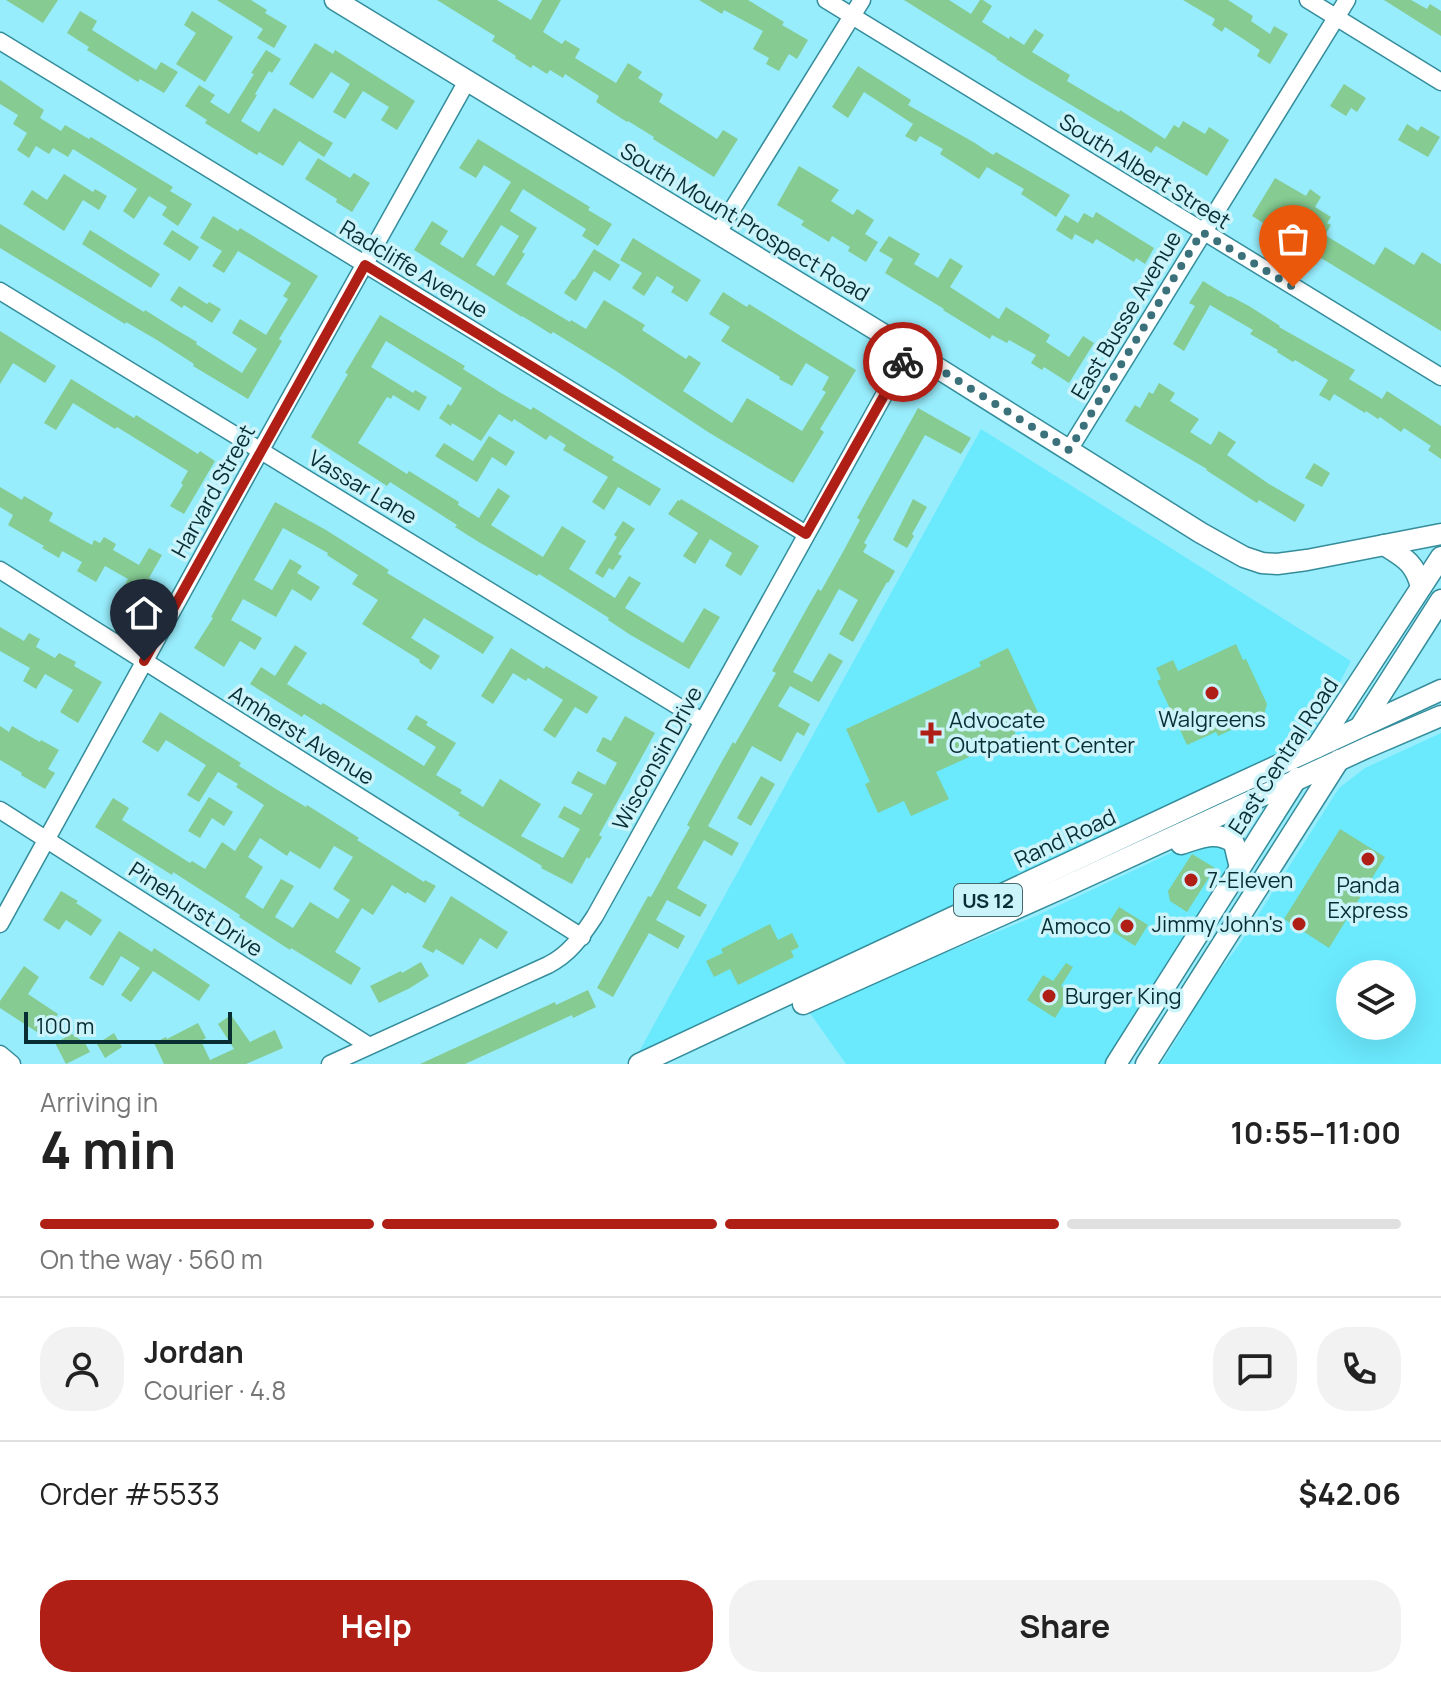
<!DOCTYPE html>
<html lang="en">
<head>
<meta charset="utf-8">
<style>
  :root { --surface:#fff; --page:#f2f2f2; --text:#222; --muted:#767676; --line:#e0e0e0; --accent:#af1f15 }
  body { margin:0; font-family:Manrope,sans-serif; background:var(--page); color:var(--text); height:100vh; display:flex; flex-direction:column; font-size:30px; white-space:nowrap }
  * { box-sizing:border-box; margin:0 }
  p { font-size:26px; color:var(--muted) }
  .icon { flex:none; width:44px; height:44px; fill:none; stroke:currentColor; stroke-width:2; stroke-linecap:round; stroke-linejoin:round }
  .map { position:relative; height:1064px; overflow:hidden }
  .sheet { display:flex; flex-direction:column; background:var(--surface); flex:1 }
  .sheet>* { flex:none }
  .tools { position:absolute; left:1336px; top:960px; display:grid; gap:16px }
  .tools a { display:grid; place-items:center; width:80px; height:80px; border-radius:50%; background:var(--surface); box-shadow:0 8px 32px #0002; font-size:40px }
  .scale { position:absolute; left:24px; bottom:20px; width:208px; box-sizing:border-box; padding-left:8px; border:4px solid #082e34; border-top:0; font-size:22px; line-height:28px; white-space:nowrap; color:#082e34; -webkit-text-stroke:6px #cbf3fa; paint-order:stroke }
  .pin { position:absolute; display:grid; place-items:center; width:68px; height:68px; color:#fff; margin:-82px -34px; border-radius:50% 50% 50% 0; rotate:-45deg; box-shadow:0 0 8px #0007 }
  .pin .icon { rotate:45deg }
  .courier { position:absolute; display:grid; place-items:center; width:80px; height:80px; margin:-40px; border:6px solid #af1f15; border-radius:50%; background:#fff; color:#222; box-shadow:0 2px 10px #0007 }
  .headline em { font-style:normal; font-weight:700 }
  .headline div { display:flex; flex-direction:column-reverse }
  .headline { display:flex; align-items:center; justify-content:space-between; height:136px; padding:0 40px }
  h1 { font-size:52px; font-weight:700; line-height:60px }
  .bar { display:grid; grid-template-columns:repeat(4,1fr); gap:12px 8px; align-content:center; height:96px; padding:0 40px }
  .bar i { height:10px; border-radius:6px; background:var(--line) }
  .bar .active { background:var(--accent) }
  .bar p { grid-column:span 4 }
  .line { display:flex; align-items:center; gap:20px; padding:0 40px; border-top:2px solid var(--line) }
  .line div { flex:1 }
  .round { display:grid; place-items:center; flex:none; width:84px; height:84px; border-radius:32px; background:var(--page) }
  .action { display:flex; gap:16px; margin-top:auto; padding:16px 40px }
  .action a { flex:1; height:92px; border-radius:32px; background:var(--accent); color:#fff; font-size:32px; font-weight:700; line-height:92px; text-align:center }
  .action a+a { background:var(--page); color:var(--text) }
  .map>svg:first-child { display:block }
</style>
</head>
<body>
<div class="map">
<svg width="1441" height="1064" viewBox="0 0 1441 1064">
  <rect width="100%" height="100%" fill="#98edfc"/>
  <g fill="#6beafe" fill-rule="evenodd">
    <path d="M981,429L1351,661L1310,738L1281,755L635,1059Z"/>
    <path d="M1441,733V1064H1161L1186,1024L1188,1011L1239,945L1339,788L1365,768ZM1350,974H1402V1026H1350Z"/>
    <path d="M1205,841L1225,847L1230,864L1228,870L1104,1064H846L807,1009L1036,916L1190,844Z"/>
  </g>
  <g fill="#85cb92" fill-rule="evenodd">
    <path d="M6,0H58L43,23Z"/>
    <path d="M217,0H251L267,10L265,13L287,26L274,48L257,38L263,29Z"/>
    <path d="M437,0H497L531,20L542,0H561L543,32L562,44L565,40L580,49L575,58L616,83L628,63L642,72L638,78L663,94L659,102L717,139L723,130L738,139L714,177L653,139L654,137L628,121L627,122L596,102L599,96L565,74L563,78L550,70L547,74L533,65L531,68L515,58L516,56L492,41L495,36Z"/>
    <path d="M699,0H748L784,22L782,25L808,40L797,59L789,54L779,71L766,64L769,58L753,49L763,31L724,10L722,14Z"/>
    <path d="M904,0H949L971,14L980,0H983L992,6L982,22L1009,39L1010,36L1024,45L1035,29L1044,35L1032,52L1070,75L1067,81L1119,112L1120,110L1165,139L1174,125L1179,128L1183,121L1205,134L1209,127L1229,140L1207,176L1156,146L1151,153L1023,76L996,59L997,58Z"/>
    <path d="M1183,0H1228L1253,16L1251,21L1270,34L1274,26L1288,34L1270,64L1257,56L1260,50L1225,27L1222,32L1212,25L1215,19Z"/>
    <path d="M1384,0H1411L1427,9L1430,4L1441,11V36Z"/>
    <path d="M80,11L97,21L92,30L156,70L161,62L178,72L164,93L140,79L138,82L87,50L89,47L67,33Z"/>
    <path d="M192,11L233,37L205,82L176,64L196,33L184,25Z"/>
    <path d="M315,43L333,54L335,50L415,101L397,130L381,120L389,107L363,91L345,119L333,112L350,84L331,72L313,99L289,84Z"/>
    <path d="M266,50L281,59L272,73L269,71L255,94L257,95L241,121L259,132L274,108L333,143L324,157L299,141L283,166L259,152L257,155L205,123L207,120L185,106L199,85L215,95L210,102L229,114L254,74L251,73Z"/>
    <path d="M858,66L911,100L908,105L975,143L993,155L996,152L1070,195L1056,217L1021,194L1024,189L987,167L979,179L940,154L943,149L920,136L916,142L905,136L913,124L864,92L848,118L832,107Z"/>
    <path d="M0,80L44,110L40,118L61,131L65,125L89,139L91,137L173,187L170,191L192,204L178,226L162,215L167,207L149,196L134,219L123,211L137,189L73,149L68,157L53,148L49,154L36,146L29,158L17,150L27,133L13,124L18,115L0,104Z"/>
    <path d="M1344,84L1366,98L1357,112L1351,108L1346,116L1330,106Z"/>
    <path d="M1407,124L1418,131L1421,126L1440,137L1428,157L1398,140Z"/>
    <path d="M478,139L590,207L588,210L612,224L598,246L582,236L586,229L523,189L510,211L537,228L522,252L525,254L506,284L570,322L571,320L586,329L604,300L645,325L642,330L686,359L689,355L701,363L683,391L732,423L747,398L802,431L826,392L822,390L829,377L806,363L792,386L779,379L780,377L721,341L730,327L709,314L723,292L747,307L749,304L856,370L820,429L824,432L793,483L708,432L613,369L553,332L551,334L522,316V317L414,250L432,221L448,231L440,244L463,258L511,182L484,165L476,178L459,168ZM501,225L519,236L494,276L476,265Z"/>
    <path d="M318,158L350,178L354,173L370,183L352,212L336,202L337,199L305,179Z"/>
    <path d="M799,166L839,190L831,201L853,215L857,209L874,220L865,234L878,242L866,262L848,251L850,247L832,236L829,242L801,225L804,221L777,205Z"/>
    <path d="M64,174L93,192L95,189L107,196L99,210L83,200L64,231L23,204L32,190L47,200Z"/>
    <path d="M1275,178L1306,196L1310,189L1321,197L1315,207L1331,217L1327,223L1331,225L1325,235L1374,265L1385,247L1414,265L1422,252L1441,264V331L1321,258L1312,252L1313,249L1291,235L1289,239L1252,216Z"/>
    <path d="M1096,212L1154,248L1145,264L1136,258L1134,262L1096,239L1093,244L1075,234L1072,240L1056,230L1065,215L1078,223L1084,213L1093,218Z"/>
    <path d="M213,216L238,231L240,228L318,276L279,339L282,341L248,399L193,366L194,364L157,340L126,322L125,324L0,248V224L144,312L145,310L175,329L197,342L196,344L242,373L257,349L232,333L240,319L266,335L288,299L283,296L291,283L238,251L224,273L212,266L222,251L200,238Z"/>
    <path d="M90,230L160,274L151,288L82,244Z"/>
    <path d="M172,230L199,247L190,261L163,244Z"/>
    <path d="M889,236L920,254L914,264L938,278L950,258L963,266L950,287L999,319L1006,307L1050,335L1046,342L1069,357L1083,336L1094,343L1069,383L1044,367L1042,370L1031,363L1036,355L1009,340L1007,343L992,335L990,339L943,310L944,309L885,273L893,259L879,251Z"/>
    <path d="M633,238L701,280L687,302L671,292L674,287L657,276L644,296L632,288L642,273L620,260Z"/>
    <path d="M594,249L620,265L610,281L594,271L576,301L564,293L573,279L574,280Z"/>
    <path d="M1203,281L1229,297L1230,296L1249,306L1280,326L1279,327L1355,370L1349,379L1382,399L1387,391L1441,426V459L1428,450L1431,446L1404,428L1401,432L1380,417L1378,419L1366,411L1365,413L1334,394L1330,401L1319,395L1328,380L1295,360L1293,362L1277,352L1278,350L1250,334L1253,330L1210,305L1184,351L1173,344L1195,306L1189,303Z"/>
    <path d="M179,286L207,304L209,302L221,309L212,323L184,305L182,308L170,300Z"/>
    <path d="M380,315L465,366L463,369L501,393L531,410L533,407L592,444L614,457L612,460L661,489L650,506L618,487L604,510L592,502L608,477L563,450L566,445L550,435L546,440L514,419L512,422L499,414L481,441L452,423L451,426L439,418L448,404L451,406L462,388L386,341L371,367L413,393L415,390L427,397L419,411L393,395L391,399L387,397L358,443L407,474L409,471L459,502L458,505L479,518L498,488L510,496L491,525L543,557L562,526L586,541L569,569L615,598L629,576L641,583L625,608L683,643L704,608L720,617L689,669L629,634L608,620L609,618L539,574L537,576L477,541L455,527L457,525L390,482L387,486L311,437L348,374L345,373Z"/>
    <path d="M0,331L56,366L45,383L13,363L0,384Z"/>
    <path d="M71,379L134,418L136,415L198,454L200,451L215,461L184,514L170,506L183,485L181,483L188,471L117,427L115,429L73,403L56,430L44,423Z"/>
    <path d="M1159,383L1175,393L1170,401L1199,419L1190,432L1211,445L1219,431L1236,442L1227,455L1269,484L1305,505L1295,522L1259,500L1257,503L1206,470L1207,469L1125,421L1135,405L1140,408L1149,392L1153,394Z"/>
    <path d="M918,408L971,438L961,454L925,435L864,543L867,545L863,552L895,571L888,583L887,582L853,642L839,634L858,600L839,589L793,672L812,682L829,653L843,661L819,702L790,686L778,706L810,724L804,736L797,732L781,762L752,746L708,826L739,843L732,856L704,840L677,888L707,905L700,917L667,900L656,920L685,936L678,949L649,933L613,997L597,988L648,896L651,897L673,857L690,827L687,825L721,763L733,742L735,744L776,673L772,671L806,610L818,589L821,591L844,550L860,520L857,518Z"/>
    <path d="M489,436L515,452L506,466L492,457L477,482L435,456L444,443L473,461Z"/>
    <path d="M1314,463L1330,473L1322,487L1305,478Z"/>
    <path d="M0,487L22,500L24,496L53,513L49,521L92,545L94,540L100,543L104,537L116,544L113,550L139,565L149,548L162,555L149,578L152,579L137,605L119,595L128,579L105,566L96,582L77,571L82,562L62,551L59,558L42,548L44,546L8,525L13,515L0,507Z"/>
    <path d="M681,499L759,546L741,576L725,566L732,553L710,539L695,564L683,556L698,533L668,514L678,500L680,501Z"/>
    <path d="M913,499L927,507L912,534L914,536L907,548L893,540Z"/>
    <path d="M275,502L326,530L389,570L387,573L494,637L483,654L424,618L411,638L440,656L431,670L419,662L420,660L362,624L378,600L352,584L358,575L327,555L328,553L283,528L254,580L272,590L290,559L302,566L297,573L320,587L311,601L292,589L276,617L243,599L231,620L262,638L255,650L240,641L224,667L194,648L213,618L211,617Z"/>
    <path d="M623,521L635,529L618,554L622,556L613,570L609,568L603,578L595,573L617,537L614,535Z"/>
    <path d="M0,627L24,641L29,633L40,639L36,647L55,658L59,653L76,662L74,666L102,682L78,723L60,712L73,690L45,674L36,689L23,681L30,668L0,651Z"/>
    <path d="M1236,644L1243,660L1246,659L1267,704L1264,715L1218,736L1216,732L1187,745L1157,681L1161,679L1156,668L1173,660L1178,671Z"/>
    <path d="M295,645L307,653L287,684L321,705L323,703L424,766L436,747L407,729L416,715L428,722L426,725L456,743L436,775L462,790L460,793L483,807L500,779L541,804L521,836L563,858L580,829L558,817L564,806L581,815L593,794L571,783L578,771L605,785L617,763L596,751L603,737L611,741L625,716L655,733L599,835L602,837L589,859L587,857L572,884L541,868L542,866L458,815L460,813L304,714L302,717L250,684L261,667L275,676Z"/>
    <path d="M511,648L544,669L546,666L598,697L587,714L575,707L555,738L543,730L563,700L528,678L526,681L513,673L493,704L481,696Z"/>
    <path d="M1008,648L1040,717L1014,729L1016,736L936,772L949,799L911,816L904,801L878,813L865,784L870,782L846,729L981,666L979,662Z"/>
    <path d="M160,712L241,763L239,766L276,789L306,807L307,805L359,838L357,840L424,882L425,880L436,886L425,903L407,892L406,894L392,885L373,915L362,908L335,952L361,968L351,985L291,948L290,950L239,917L240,915L173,872L172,875L95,827L113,798L129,808L122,820L190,863L192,861L205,869L222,842L235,851L264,805L236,787L238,784L218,772L199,802L187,795L206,765L166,740L158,752L142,742ZM260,838L287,856L290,851L320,869L334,846L353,857L333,889L350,900L338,919L310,902L293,928L275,917L294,886L281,879L263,909L245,897L263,867L248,857Z"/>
    <path d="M0,726L9,732L12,726L40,742L41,740L59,750L48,769L55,773L45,789L21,775L22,773L0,760Z"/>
    <path d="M761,776L775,784L751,826L737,818Z"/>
    <path d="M209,797L233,812L224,826L212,818L200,838L188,831Z"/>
    <path d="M1340,829L1385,857L1329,948L1284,919Z"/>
    <path d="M1192,854L1215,868L1187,912L1170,901L1168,891Z"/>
    <path d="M61,891L78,901L76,903L102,920L91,936L66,920L59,930L43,920Z"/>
    <path d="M451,896L508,932L497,949L480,938L463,965L436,949L433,953L422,947Z"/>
    <path d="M1119,907L1148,925L1135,946L1106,927Z"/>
    <path d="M770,924L778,940L792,933L799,947L791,951L794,957L738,985L730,969L714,977L706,961L723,953L721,949Z"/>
    <path d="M119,931L152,952L154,948L210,985L199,1001L153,971L131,1002L121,995L140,968L121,956L103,986L89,978Z"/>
    <path d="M421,962L429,976L410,988L379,1003L370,986L401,971L402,973Z"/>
    <path d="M1066,963L1073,967L1061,986L1071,992L1055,1018L1027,1000L1043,975L1053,981Z"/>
    <path d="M24,966L39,977L28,994L58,1014L43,1036L0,1008V1001Z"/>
    <path d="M588,990L596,1007L573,1018L572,1015L465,1064H420L555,1002L556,1005Z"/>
    <path d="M231,1015L250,1042L275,1030L283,1048L246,1064H164L154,1043L166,1037L167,1039L198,1023L206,1038L201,1041L210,1060L234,1049L218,1024Z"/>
    <path d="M114,1033L122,1047L105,1058L97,1044Z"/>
    <path d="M72,1034L85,1043L90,1052L66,1064L55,1043Z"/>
  </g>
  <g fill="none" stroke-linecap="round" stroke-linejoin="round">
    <defs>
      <g id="minor">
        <path d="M826,0L1441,377"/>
        <path d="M1308,0L1441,82"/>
        <path d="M0,41L806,534"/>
        <path d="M717,234L862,0"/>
        <path d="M0,291L702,721"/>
        <path d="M1069,450L1347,0"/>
        <path d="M0,570L582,937"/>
        <path d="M0,810L368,1045"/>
        <path d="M0,924L252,466L467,81"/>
        <path d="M0,1054L12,1064"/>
        <path d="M330,1064L548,965C570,954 581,937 595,916L909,350"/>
      </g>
      <g id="major">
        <path d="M335,0L909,350L1201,533L1244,557L1262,563L1277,564L1307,560L1441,534"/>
        <path d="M1384,545C1405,558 1415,563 1421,587"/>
        <path d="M1360,727L1441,600"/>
        <path d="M1316,748L1441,557"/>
        <path d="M1181,844C1200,838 1217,830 1234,843L1240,868"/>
        <path d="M803,1004L1062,888L1366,748L1441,716"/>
        <path d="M639,1064C907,939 1173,813 1441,690"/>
        <path d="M1116,1064L1297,778"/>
        <path d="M1146,1064L1339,760"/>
      </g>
    </defs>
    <use href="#minor" stroke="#358d9b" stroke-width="19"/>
    <use href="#major" stroke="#358d9b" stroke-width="23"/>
    <use href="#minor" stroke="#fff" stroke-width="16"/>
    <use href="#major" stroke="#fff" stroke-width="20"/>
  </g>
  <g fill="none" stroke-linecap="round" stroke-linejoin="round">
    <path stroke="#3a717a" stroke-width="8" stroke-dasharray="0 14.4" d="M903,362L909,350L1069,450L1202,232L1293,287"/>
    <path stroke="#af1f15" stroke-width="10" d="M144,661L365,265L806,534L903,362"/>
  </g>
  <g fill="#af1f15" stroke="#cbf3fa" stroke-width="3">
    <circle cx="1212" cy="693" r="8"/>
    <path d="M927 721h8v8h8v8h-8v8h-8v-8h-8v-8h8z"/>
    <circle cx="1368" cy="859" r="8"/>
    <circle cx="1191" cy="880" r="8"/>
    <circle cx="1299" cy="924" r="8"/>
    <circle cx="1127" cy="926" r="8"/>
    <circle cx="1049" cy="996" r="8"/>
  </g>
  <g text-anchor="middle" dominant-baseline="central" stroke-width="7" stroke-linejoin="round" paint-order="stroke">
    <rect fill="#cbf3fa" stroke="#42696f" stroke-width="2" x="954" y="884" width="68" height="32" rx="6"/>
    <g font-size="20" font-weight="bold" fill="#082e34">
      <text x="988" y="900">US 12</text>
    </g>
    <g font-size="22" fill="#082e34" stroke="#cbf3fa">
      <text transform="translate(1145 171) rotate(32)">South Albert Street</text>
      <text transform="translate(745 222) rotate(31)">South Mount Prospect Road</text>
      <text transform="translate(414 269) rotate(31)">Radcliffe Avenue</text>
      <text transform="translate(1126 315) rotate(-59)">East Busse Avenue</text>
      <text transform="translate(363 487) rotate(31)">Vassar Lane</text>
      <text transform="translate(213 491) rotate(-61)">Harvard Street</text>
      <text transform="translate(302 735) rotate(32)">Amherst Avenue</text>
      <text transform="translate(1283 756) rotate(-57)">East Central Road</text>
      <text transform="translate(657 758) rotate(-61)">Wisconsin Drive</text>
      <text transform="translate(1065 838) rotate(-25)">Rand Road</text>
      <text transform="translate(196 909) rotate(33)">Pinehurst Drive</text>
    </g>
    <g font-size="22" fill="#082e34" stroke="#cbf3fa" text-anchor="start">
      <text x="1212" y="719" text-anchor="middle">Walgreens</text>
      <text x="949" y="720">Advocate<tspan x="949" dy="25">Outpatient Center</tspan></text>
      <text x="1207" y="880">7-Eleven</text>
      <text x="1368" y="885" text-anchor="middle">Panda<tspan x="1368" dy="25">Express</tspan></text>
      <text x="1283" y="924" text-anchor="end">Jimmy John's</text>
      <text x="1111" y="926" text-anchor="end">Amoco</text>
      <text x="1065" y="996">Burger King</text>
    </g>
  </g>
</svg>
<div class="tools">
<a><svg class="icon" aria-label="layers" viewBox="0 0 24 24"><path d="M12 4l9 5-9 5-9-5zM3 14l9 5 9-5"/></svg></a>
</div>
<div class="scale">100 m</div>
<div class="pin" style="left:1293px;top:287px;background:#ea580c"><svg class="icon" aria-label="bag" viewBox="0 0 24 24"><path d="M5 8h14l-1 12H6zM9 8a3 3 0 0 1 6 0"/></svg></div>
<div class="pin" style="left:144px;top:661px;background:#1f2937"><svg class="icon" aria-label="home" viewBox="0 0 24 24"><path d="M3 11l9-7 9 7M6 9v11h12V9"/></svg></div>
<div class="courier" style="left:903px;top:362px"><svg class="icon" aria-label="bike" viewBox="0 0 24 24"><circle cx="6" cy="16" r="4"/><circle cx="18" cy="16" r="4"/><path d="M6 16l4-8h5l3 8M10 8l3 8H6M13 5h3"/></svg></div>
</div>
<section class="sheet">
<div class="headline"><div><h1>4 min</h1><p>Arriving in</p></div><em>10:55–11:00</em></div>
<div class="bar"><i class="active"></i><i class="active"></i><i class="active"></i><i></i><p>On the way · 560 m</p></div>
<div class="line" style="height:144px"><a class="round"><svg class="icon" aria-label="person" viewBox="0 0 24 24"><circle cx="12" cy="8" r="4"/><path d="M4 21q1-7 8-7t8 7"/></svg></a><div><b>Jordan</b><p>Courier · 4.8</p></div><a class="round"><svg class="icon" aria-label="chat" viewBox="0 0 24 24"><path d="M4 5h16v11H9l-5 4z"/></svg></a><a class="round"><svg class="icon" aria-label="phone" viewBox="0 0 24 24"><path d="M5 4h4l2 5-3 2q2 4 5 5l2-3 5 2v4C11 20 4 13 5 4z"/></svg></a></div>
<div class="line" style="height:104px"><div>Order #5533</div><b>$42.06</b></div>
<div class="action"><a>Help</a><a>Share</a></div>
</section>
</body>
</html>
